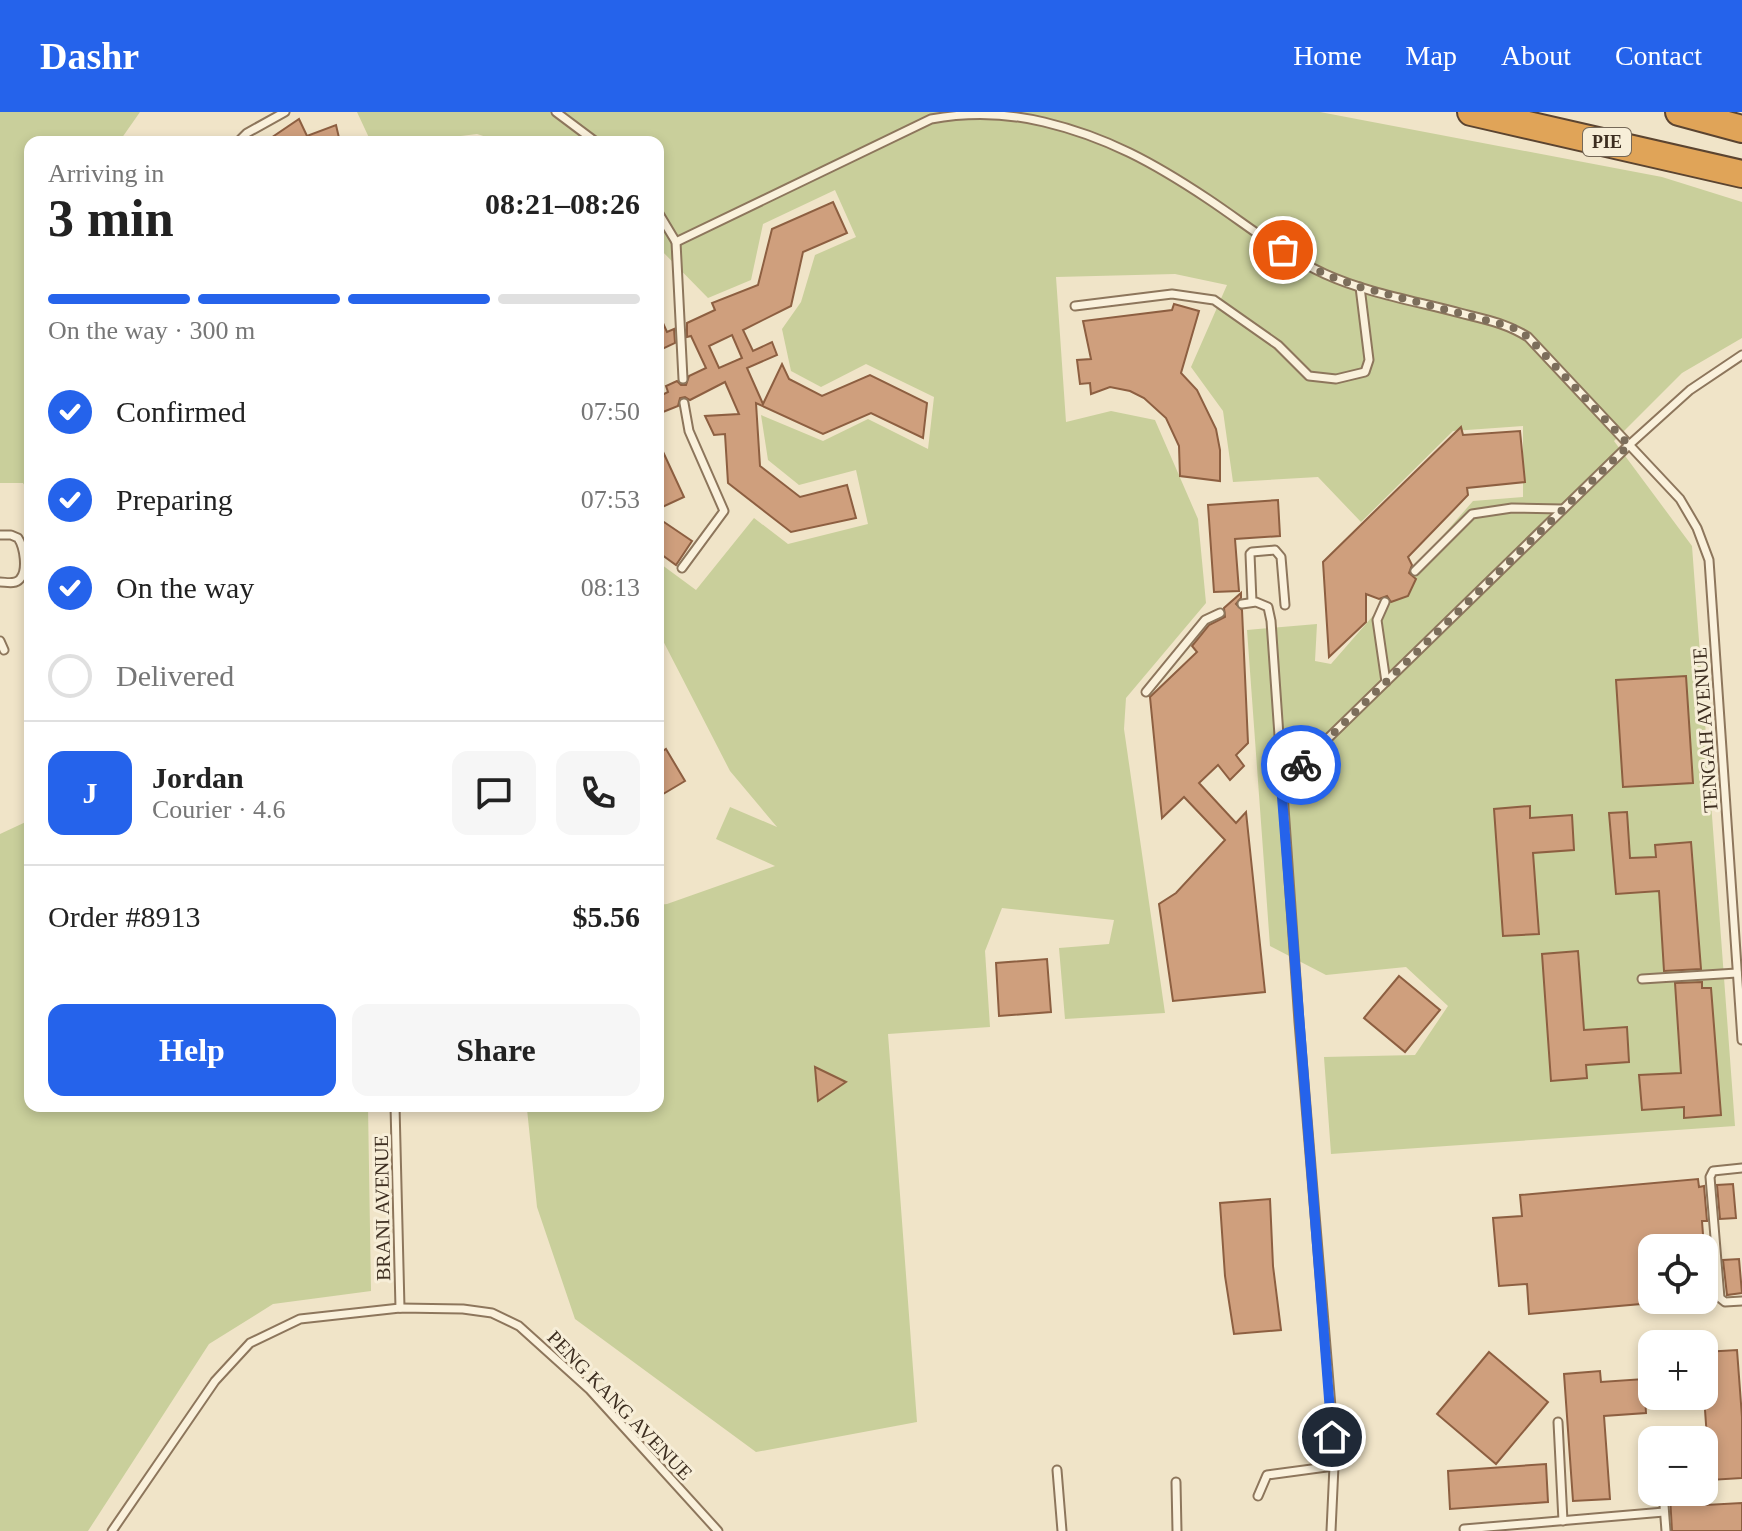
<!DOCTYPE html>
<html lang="en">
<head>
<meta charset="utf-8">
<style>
  :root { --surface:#fff; --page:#f6f6f6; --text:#222; --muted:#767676; --line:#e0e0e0; --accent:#2563eb }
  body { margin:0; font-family:"Times New Roman",serif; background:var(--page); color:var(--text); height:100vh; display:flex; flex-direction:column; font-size:30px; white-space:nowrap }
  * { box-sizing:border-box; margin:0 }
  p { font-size:26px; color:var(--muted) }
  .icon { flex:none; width:44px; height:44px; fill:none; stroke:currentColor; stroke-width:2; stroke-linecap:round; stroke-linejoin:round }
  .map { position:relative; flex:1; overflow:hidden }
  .panel { position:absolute; left:24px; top:24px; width:640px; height:976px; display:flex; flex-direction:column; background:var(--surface); border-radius:16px; box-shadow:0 4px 12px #0003 }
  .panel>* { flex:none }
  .controls { position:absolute; left:1638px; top:1122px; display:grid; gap:16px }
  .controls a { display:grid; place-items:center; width:80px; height:80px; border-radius:16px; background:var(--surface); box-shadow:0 4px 12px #0003; font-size:40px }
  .pin { position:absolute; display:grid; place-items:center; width:68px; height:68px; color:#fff; margin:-34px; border:4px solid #fff; border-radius:50%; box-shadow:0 2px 8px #0007 }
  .courier { position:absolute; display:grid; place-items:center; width:80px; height:80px; margin:-40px; border:6px solid #2563eb; border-radius:50%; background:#fff; color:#222; box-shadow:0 2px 10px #0007 }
  .overview em { font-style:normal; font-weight:700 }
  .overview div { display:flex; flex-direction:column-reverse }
  .overview { display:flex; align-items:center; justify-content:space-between; height:136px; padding:0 24px }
  h1 { font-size:52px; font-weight:700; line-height:60px }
  .bar { display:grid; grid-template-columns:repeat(4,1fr); gap:12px 8px; align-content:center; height:96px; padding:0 24px }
  .bar i { height:10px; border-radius:6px; background:var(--line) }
  .bar .current { background:var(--accent) }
  .bar p { grid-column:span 4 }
  .line { display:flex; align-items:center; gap:20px; padding:0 24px; border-top:2px solid var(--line) }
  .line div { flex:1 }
  .round { display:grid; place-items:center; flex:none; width:84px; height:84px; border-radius:16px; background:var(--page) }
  ol { padding:0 24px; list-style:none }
  li { display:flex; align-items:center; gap:24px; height:88px }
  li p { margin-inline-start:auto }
  li .icon { padding:8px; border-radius:50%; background:var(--accent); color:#fff; stroke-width:4 }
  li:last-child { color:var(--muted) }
  li i { width:44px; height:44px; border:4px solid var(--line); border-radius:50% }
  .action { display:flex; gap:16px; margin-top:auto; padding:16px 24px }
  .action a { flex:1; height:92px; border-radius:16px; background:var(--accent); color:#fff; font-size:32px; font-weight:700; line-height:92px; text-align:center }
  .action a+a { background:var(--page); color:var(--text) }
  header { display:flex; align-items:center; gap:48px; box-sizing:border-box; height:112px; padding:0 40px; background:var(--accent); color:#fff }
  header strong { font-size:38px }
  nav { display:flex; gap:44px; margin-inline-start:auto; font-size:28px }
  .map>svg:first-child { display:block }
</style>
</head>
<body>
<header>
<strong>Dashr</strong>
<nav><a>Home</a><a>Map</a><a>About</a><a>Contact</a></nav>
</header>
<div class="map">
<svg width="1742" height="1419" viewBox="0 0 1742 1419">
  <rect width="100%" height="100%" fill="#f0e4c8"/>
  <g fill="#c9cf9b">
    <path d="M0,0H140L119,30H30V382L23,371H0Z"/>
    <path d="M357,0H1320L1662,65L1742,90V226L1682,261L1614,329L1692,434L1735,1014L1331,1042L1324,945L1415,943L1448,894L1406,855L1326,863L1270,834L1247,518L1317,512L1315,549L1331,552L1473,389L1523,385V314L1453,319L1361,410L1318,365L1233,370L1223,299L1191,255L1227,173L1175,162L1056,165L1066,310L1111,299L1155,308L1198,407L1206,491L1126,586L1124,617L1165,901L1065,907L1059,836L1109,832L1114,808L1002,796L985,839L990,915L888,922L917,1310L756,1340L575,1207L537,1095L527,997L524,994H658V793L667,792L775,754L716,727L730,695L777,715L730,659L658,519V450L696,478L754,406L788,432L868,412L856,358L799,373L768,348L761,303L823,329L868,307L928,337L934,285L866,252L821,275L791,259L782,217L801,190L815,143L856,125L835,78L763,112L751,168L708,186L658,135V30H502L477,22L412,30H371Z"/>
    <path d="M30,708V994H368L371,1179L273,1192L209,1232L88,1419H0V722Z"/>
  </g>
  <g fill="#cf9f7d" stroke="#8d5f41" stroke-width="2" fill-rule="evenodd">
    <path d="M299,7L307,24L336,13L340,30H265Z"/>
    <path d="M833,90L847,121L803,140L791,194L743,218L753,239L772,230L777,243L747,256L763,292L782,252L789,267L822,284L870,263L927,291L923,326L871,301L823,322L756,291L760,354L800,385L847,373L856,406L791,420L728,371L725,322L714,323L705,304L739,302L725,270L690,288L685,285L680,286L678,294L658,302V285L668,280L666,274L677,269L681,273H686L689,264L706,256L691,224L687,225V211L715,198L712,191L758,173L772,117ZM732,223L742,246L719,256L709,234Z"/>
    <path d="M1174,192L1199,199L1181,261L1197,278L1216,317L1220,338V369L1180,364L1179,334L1166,306L1144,286L1130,279L1110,275L1091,282L1090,271L1080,272L1077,248L1091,247L1083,209L1172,198Z"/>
    <path d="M658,200L667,220L674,217L675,231L658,239Z"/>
    <path d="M1461,315L1463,323L1520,319L1525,370L1467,376L1468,383L1408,445L1412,453L1409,461L1416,467L1408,484L1391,490L1387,484L1379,487L1366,482V510L1329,545L1323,450Z"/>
    <path d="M658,329L684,385L658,397Z"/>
    <path d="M1278,388L1280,424L1235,427L1239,479L1214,480L1208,393Z"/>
    <path d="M658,406L692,429L676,453L658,440Z"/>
    <path d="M1241,481V486L1236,492L1242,498L1248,631L1236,643L1244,654L1230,668L1218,653L1199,671L1236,711L1246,700L1265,880L1173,889L1159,792L1176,781L1225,728L1184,685L1162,706L1150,585L1197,540L1192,534L1209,513L1225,505L1224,496Z"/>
    <path d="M1686,564L1693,671L1623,675L1616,568Z"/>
    <path d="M666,637L685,669L658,685V642Z"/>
    <path d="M1530,694V706L1572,703L1574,738L1533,741L1539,822L1503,824L1494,697Z"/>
    <path d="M1627,700L1630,746L1656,745L1655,733L1691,730L1701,857L1664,859L1659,779L1616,782L1609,701Z"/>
    <path d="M1578,839L1584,918L1627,915L1629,950L1586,953L1587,966L1551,969L1542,842Z"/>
    <path d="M1047,847L1051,900L999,904L996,851Z"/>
    <path d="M1399,864L1440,898L1405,940L1364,906Z"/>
    <path d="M1702,870V876H1711L1721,1003L1684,1006V995L1642,998L1639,963L1681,961L1675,871Z"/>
    <path d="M815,955L846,970L818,989Z"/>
    <path d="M1698,1067L1699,1075L1704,1074L1707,1109H1702L1704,1136H1652V1191L1529,1202L1527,1172L1499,1174L1493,1106L1522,1104L1520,1083Z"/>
    <path d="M1733,1072L1736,1106L1720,1107L1717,1073Z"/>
    <path d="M1270,1087L1273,1154L1281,1218L1234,1222L1225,1164L1220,1091Z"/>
    <path d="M1739,1147L1742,1181L1727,1183L1723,1148Z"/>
    <path d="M1704,1149H1710L1713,1186H1704Z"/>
    <path d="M1737,1238L1742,1305V1366L1710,1368L1704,1284V1240Z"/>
    <path d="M1489,1240L1548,1290L1496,1352L1437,1302Z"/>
    <path d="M1600,1259L1601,1270L1644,1267L1646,1301L1604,1304L1610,1387L1573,1389L1564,1262Z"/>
    <path d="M1546,1352L1548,1390L1450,1397L1448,1359Z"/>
    <path d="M1706,1382V1393L1742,1391V1419H1672L1670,1384Z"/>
  </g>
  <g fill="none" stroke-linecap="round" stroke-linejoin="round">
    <defs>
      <g id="lane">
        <path d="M556,0L596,30"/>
        <path d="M238,30L247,21L285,0"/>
        <path d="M658,100L676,130L683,267"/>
        <path d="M676,130L931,7C969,0 1006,1 1044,10C1107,25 1154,51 1208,87C1247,113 1283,143 1325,162C1367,181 1415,189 1460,201C1484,207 1506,211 1528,225L1680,387L1697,416L1709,448L1742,928"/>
        <path d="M1075,194L1172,182L1214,188L1278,233L1309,264L1336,267L1365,260L1369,248L1360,175"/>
        <path d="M0,423H11L18,426C24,435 28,458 20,467C15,473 6,470 0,470"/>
        <path d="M682,456L724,399L689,319L684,291"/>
        <path d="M1415,459L1472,402L1512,396L1563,397"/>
        <path d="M1252,490L1250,442L1252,440L1275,438L1281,445L1285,493"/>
        <path d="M1385,490L1377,508L1386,570"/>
        <path d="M1242,492L1256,490L1268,495L1271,509L1299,910L1331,1295L1334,1354L1331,1419"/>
        <path d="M0,529L4,538"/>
        <path d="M1146,580L1205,508L1220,501"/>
        <path d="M1281,672L1629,333L1690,278L1742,243"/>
        <path d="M1642,867L1737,861"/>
        <path d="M395,994L400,1196"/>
        <path d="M1742,1056L1713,1059L1710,1065L1720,1186L1725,1190L1742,1189"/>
        <path d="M1558,1310L1563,1409"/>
        <path d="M1057,1358L1062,1419"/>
        <path d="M1176,1370L1177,1419"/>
        <path d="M1663,1380L1666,1419"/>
        <path d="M1258,1384L1267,1363L1334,1354"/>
        <path d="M1464,1417L1664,1400"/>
        <path d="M112,1419L215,1269L250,1231L300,1207L400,1196L463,1197L492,1201L519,1214L590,1278L718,1419"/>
      </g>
      <g id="highway">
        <path d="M1471,0L1742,62"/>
        <path d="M1679,0L1742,17"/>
      </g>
    </defs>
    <use href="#lane" stroke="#8d765c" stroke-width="11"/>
    <use href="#highway" stroke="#5b4430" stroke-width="30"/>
    <use href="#lane" stroke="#faf1dc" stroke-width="7"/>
    <use href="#highway" stroke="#e0a458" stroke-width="26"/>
  </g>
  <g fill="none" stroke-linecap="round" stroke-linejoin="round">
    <path stroke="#7c6e5b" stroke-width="8" stroke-dasharray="0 14.4" d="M1283,138L1324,162L1360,175L1512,215L1528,225L1629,333L1301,653"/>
    <path stroke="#2563eb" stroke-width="10" d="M1301,653L1281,672L1332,1325"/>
  </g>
  <g text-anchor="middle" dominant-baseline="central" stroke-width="6" stroke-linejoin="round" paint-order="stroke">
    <rect fill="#f7eed8" stroke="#756857" stroke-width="2" x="1583" y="16" width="48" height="28" rx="6"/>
    <g font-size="18" font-weight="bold" fill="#3d2e20">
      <text x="1607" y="30">PIE</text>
    </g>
    <g font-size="20" fill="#3d2e20" stroke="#f7eed8">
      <text transform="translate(1705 618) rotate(-94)">TENGAH AVENUE</text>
      <text transform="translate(382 1096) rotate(-91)">BRANI AVENUE</text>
      <text transform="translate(620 1293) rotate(46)">PENG KANG AVENUE</text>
    </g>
  </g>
</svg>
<div class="controls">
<a><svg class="icon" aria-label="locate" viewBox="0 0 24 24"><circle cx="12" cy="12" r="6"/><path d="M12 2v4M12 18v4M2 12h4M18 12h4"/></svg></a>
<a>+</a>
<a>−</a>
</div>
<div class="pin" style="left:1283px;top:138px;background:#ea580c"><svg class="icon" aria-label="bag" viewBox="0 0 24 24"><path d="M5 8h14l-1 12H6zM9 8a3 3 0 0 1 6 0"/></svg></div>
<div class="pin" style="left:1332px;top:1325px;background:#1f2937"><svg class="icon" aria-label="home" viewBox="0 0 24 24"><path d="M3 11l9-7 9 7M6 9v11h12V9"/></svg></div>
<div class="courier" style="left:1301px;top:653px"><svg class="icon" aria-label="bike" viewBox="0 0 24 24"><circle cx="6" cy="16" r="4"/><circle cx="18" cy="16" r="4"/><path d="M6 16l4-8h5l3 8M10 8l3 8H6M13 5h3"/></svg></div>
<section class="panel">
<div class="overview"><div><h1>3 min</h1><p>Arriving in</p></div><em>08:21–08:26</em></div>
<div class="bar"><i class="current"></i><i class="current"></i><i class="current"></i><i></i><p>On the way · 300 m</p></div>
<ol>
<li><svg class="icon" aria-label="check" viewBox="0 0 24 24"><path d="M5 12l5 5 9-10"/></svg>Confirmed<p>07:50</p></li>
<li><svg class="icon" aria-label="check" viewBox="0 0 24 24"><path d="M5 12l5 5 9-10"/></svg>Preparing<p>07:53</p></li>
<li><svg class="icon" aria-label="check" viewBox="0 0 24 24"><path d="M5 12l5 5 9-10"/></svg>On the way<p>08:13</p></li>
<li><i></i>Delivered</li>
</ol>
<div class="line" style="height:144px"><b class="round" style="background:var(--accent);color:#fff">J</b><div><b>Jordan</b><p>Courier · 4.6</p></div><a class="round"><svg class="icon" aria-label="chat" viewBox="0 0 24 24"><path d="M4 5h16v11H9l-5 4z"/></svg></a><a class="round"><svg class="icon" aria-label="phone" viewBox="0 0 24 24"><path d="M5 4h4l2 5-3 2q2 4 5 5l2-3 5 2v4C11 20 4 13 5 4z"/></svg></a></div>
<div class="line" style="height:104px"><div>Order #8913</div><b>$5.56</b></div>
<div class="action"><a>Help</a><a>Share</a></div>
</section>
</div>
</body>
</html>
